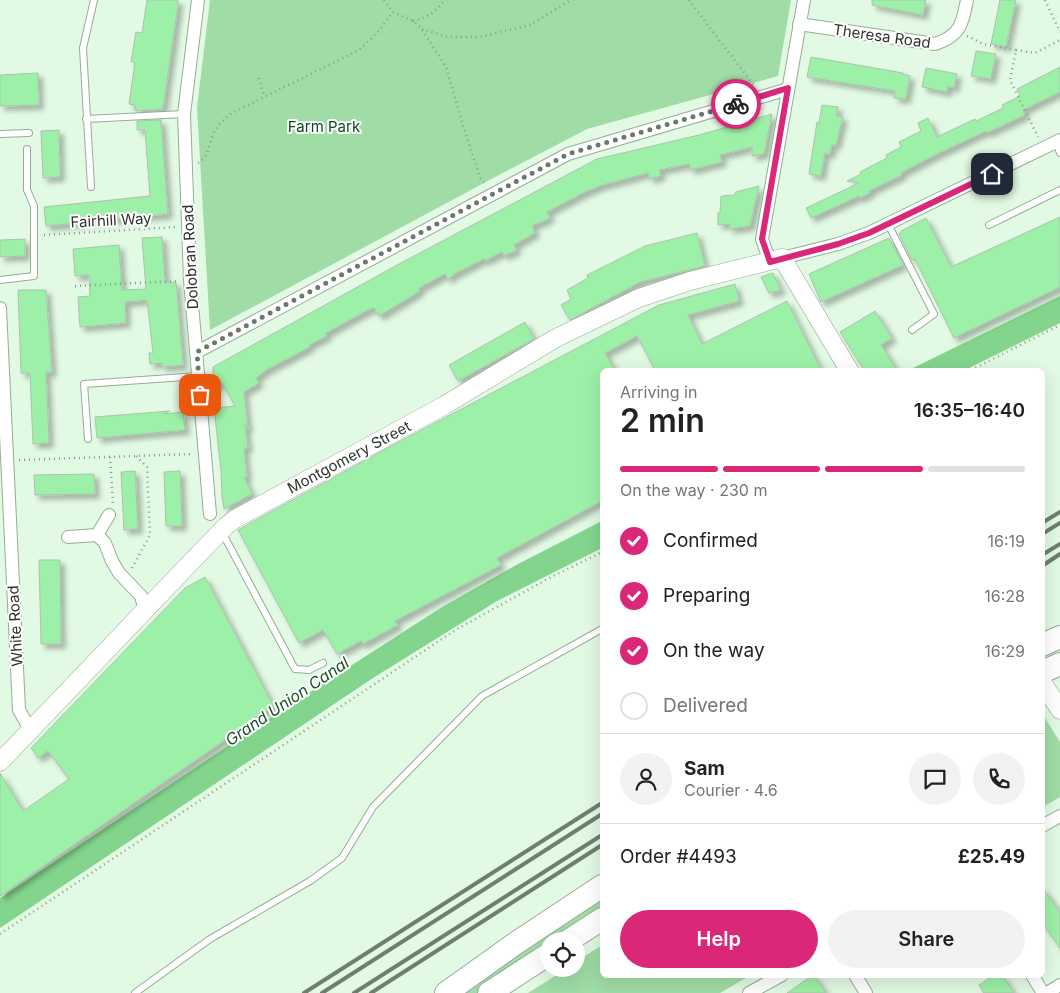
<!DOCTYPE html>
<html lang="en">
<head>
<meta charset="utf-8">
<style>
  :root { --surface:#fff; --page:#f2f2f2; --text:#222; --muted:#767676; --line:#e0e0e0; --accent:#db2777 }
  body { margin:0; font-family:Inter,sans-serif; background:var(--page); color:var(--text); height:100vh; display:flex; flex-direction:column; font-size:19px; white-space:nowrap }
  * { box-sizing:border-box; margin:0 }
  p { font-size:16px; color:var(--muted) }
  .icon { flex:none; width:28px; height:28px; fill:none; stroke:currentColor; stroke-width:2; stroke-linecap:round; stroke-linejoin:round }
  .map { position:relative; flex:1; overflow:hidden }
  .side { position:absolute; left:600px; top:368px; width:445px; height:610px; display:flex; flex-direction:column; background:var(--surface); border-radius:8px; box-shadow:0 5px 20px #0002 }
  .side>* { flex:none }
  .buttons { position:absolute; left:540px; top:932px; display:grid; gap:10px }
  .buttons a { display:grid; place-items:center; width:45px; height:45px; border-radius:50%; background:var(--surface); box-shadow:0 5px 20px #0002; font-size:25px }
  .pin { position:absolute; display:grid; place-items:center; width:42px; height:42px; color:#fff; margin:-21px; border-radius:10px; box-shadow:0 2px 8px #0006 }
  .courier { position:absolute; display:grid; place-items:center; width:50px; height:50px; margin:-25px; border:4px solid #db2777; border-radius:50%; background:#fff; color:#222; box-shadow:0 1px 6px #0007 }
  .overview em { font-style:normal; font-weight:600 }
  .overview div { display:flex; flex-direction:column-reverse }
  .overview { display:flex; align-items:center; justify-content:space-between; height:85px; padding:0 20px }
  h1 { font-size:32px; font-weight:600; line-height:38px }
  .bar { display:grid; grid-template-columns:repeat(4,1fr); gap:8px 5px; align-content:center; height:60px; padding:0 20px }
  .bar i { height:6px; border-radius:4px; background:var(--line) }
  .bar .active { background:var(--accent) }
  .bar p { grid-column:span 4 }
  .line { display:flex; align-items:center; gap:12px; padding:0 20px; border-top:1px solid var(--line) }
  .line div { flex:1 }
  .round { display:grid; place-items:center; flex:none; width:52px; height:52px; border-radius:26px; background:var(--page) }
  ol { padding:0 20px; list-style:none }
  li { display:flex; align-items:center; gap:15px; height:55px }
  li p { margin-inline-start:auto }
  li .icon { padding:5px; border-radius:50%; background:var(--accent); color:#fff; stroke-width:4 }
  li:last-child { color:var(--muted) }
  li i { width:28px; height:28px; border:2px solid var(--line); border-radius:50% }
  .cta { display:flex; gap:10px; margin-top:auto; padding:10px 20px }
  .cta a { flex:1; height:58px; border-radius:30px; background:var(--accent); color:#fff; font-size:20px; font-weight:600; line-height:58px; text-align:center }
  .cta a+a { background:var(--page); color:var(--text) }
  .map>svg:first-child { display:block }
</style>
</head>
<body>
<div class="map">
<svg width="1060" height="993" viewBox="0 0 1060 993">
  <defs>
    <filter id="shadow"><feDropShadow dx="4.5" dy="4.5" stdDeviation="2.5" flood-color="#0004"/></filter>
  </defs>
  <rect width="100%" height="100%" fill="#e2f9e3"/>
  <g fill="#9fdca6">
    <path d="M210,0H791L778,76L587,129L497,176L210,330L197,108Z"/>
    <path d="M1042,713L1060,742V797L1043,807Z"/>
    <path d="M602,900V910L555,941H549V945L479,993H462L520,952Z"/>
    <path d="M602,945V975H751L720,993H528L566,969H576V962Z"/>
  </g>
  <g fill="#83d58e">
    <path d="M1060,296V323L965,370H909Z"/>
    <path d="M602,521V548L497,601L373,678L0,928V898L273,716L442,607L518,564Z"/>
  </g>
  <g fill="#9df0a7" stroke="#acc2ae" filter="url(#shadow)">
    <path d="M147,0H178V5L163,109L136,111L135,105L129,104L135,62H131L136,32L142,33Z"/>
    <path d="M872,0H926L923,15L872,5Z"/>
    <path d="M1000,0H1016L1006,47L991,44Z"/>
    <path d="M976,51L996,54L991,79L971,76Z"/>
    <path d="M811,57L903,73V74L910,76L906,99L894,98L895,91L807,77Z"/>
    <path d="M1060,67V92L1023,110L1025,115L987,133L986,131L935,155L901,173L902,175L869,191L870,193L860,198L859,196L811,218L806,208L859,183L847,181L861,174L860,172L887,158L886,155L901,147L899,142L921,131L918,123L928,118L937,137L975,119L976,121L1003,108L1002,105L1020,96L1017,89Z"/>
    <path d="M926,68L957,74L954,88L948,86L947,92L922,87Z"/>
    <path d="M38,73L39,105L0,106V75Z"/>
    <path d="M822,105L838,107L836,116L843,117L836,145H832L830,154L825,153L821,176L809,174L817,122L819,123Z"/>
    <path d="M772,114L764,154L752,156V147L720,155L722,162L698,168L691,170L689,164L659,170L661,176L650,179L648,173L599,186L591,190V189L547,212L550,218L532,226L535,233L514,245L517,250L504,256L502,252L485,261L484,259L456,273L448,279L445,274L419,288L420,291L379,316L374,308L368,310L326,333L327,336L309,345L310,347L268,369L256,378L259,383L244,392L248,430L245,425L248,448L244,449L247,477H244L252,494L224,509L222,496L221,471L214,408L235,406L222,383L213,387V367L399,264L597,159L699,135Z"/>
    <path d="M161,120L168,214L46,226L44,207L150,196L145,130H137V121Z"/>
    <path d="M59,130L60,177L43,178L41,131Z"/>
    <path d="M759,186L750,226L729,229L730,224L718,225V213H720L721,196L734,195L736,192Z"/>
    <path d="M1060,217V287L954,338L915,259L912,260L899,234L901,232V231L926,218L951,267Z"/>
    <path d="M697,233L705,266L640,282L570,320L561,305L571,299L567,290L588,278L587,275L645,246Z"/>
    <path d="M162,237L165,283L176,282L183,365L162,367V363L150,364L149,353H153L147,300L125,302L126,323L80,327L78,297L90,296L89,275L75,276L73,249L119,245L122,290L146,289L142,238Z"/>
    <path d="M889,238L903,265L821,302L809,274Z"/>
    <path d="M25,239V256L0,257V240Z"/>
    <path d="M773,273L781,290L769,293L761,277Z"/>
    <path d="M735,284L739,301L688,315L702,344L787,301L821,370H655L637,336L605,353L615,370H602V501L497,558L501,565L395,621L398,625L363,644L361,641L337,654L323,630L299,643L238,530L395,444L659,305Z"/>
    <path d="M18,290H46L52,372H46L49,443L33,444L30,373H21Z"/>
    <path d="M875,311L892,338L881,345L897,370H864L840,332Z"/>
    <path d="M525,322L534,339L458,381L449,365Z"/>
    <path d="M170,411L164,414L183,412L185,430L97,438L95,417Z"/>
    <path d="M135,471L138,529L124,530L121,472Z"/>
    <path d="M180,471L182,526H166L164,472Z"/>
    <path d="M94,474L95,494L35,495L34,475Z"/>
    <path d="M39,560H60L61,644H41Z"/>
    <path d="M205,577L274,707L250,720L251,722L0,896V773L23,811L69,779L48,751L38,758L31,748L185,588Z"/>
    <path d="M1042,887L1060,912V948L1042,923Z"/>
    <path d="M814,975L826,993H787L813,975Z"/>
    <path d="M994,975H1002L1014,993H984L979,985Z"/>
  </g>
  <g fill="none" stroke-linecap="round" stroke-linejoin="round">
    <defs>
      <g id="lane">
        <path d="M86,119L184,114"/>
        <path d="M0,134L29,133"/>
        <path d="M1056,142L1060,153"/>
        <path d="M91,187L83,48L94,0"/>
        <path d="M888,224L934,314L912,330"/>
        <path d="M989,225L1060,190"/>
        <path d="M0,280L34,276V206L27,190V149"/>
        <path d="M88,439L84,384L199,376"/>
        <path d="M222,532L295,669L309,670L323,663"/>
        <path d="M135,993L210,939L310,881L342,858L373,807L482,696L602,629"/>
      </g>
      <g id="street">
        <path d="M198,0L184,114L190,280L210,514"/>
        <path d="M799,24L935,44C960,36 962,25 967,0"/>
        <path d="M782,258L838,244L869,233L1060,140"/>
        <path d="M770,262L762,239L804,0"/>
        <path d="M0,308L19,710L30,729"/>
        <path d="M197,352L568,154L788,89"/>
        <path d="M97,535L109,515"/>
        <path d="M68,537L97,535L105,543L112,561L119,573L141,596L145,611"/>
        <path d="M1042,826L1060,816"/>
        <path d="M855,975L866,993"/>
        <path d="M1032,975L1043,993"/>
        <path d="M749,993L782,975"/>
        <path d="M1047,993L1060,985"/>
      </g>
      <g id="secondary">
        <path d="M1042,682L1060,710"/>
        <path d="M0,762L193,560L226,526L235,519L445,405L556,338L639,298L690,281L782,258L849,370"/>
      </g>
      <g id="highway">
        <path d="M1042,645L1060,637"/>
        <path d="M1042,672L1060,664"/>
        <path d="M568,941L602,919"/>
        <path d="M446,993L516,943L602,886"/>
        <path d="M489,993L549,954"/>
      </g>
    </defs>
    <use href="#lane" stroke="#96ac98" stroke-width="8"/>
    <use href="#street" stroke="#96ac98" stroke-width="14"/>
    <use href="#secondary" stroke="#96ac98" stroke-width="19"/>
    <use href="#highway" stroke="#96ac98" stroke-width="24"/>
    <g stroke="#8b9b8c" stroke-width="2.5" stroke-dasharray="1 4" stroke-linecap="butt">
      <path d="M384,0L393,12L413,21L421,28L446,67L464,129L480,178L485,183"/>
      <path d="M689,0L755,87"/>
      <path d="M1045,0L1060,32"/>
      <path d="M413,21C427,17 436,13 444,0"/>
      <path d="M422,29L448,37H479L530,25L571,0"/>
      <path d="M967,36L983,44L1016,50L1010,80L1038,137"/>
      <path d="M1016,50L1035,53L1060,40"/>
      <path d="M259,78L264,96"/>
      <path d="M198,163C209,157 208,146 213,135C217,125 224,119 232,113L359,50L378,32L393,12"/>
      <path d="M44,235L176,227"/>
      <path d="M75,286L179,281"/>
      <path d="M971,370L1060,325"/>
      <path d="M110,457L113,504"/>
      <path d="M19,460L193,454"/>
      <path d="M132,568L150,535L147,467L136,456"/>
      <path d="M0,934L457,629L553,576L602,552"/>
    </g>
    <use href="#lane" stroke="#fff" stroke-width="6"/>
    <use href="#street" stroke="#fff" stroke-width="12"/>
    <use href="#secondary" stroke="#fff" stroke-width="18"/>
    <use href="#highway" stroke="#fff" stroke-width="22"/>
    <g stroke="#707e71" stroke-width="4">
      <path d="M1042,523L1060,512"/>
      <path d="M1042,534L1060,523"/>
      <path d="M1042,555L1060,544"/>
      <path d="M1042,566L1060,554"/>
      <path d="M304,993L602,803"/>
      <path d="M322,993L602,814"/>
      <path d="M354,993L602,835"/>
      <path d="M371,993L602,845"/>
    </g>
  </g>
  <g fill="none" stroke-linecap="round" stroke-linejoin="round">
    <path stroke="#6b796c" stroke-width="5" stroke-dasharray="0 9" d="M200,395L197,352L568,154L736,104"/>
    <path stroke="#db2777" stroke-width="6" d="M736,104L788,88L762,239L770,262L838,244L869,233L992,174"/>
  </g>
  <g text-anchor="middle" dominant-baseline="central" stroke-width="4" stroke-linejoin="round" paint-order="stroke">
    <g font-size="15" fill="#2b342c" stroke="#fff">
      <text transform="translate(882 36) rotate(8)">Theresa Road</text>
      <text transform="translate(111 220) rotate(-3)">Fairhill Way</text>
      <text transform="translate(190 257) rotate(-93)">Dolobran Road</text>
      <text transform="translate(349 457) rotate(-28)">Montgomery Street</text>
      <text transform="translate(15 626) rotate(-93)">White Road</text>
    </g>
    <g font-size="15" fill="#0e491d" stroke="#fff">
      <text x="324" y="126">Farm Park</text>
    </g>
    <g font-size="16" font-style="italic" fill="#195225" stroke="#fff">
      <text transform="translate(287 701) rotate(-34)">Grand Union Canal</text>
    </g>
  </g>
</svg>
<div class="buttons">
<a><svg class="icon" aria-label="locate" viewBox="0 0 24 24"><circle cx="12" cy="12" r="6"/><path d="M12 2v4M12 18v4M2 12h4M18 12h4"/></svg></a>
</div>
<div class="pin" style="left:200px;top:395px;background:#ea580c"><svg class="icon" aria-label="bag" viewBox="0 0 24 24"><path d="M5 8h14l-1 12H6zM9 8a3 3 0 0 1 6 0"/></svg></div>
<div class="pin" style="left:992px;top:174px;background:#1f2937"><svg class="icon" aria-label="home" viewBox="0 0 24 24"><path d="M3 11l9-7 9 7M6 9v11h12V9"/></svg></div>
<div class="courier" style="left:736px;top:104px"><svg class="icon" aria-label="bike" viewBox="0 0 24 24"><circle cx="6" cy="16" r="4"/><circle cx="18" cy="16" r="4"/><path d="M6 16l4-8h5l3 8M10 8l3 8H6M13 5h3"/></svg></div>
<section class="side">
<div class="overview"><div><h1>2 min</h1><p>Arriving in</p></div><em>16:35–16:40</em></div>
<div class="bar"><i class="active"></i><i class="active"></i><i class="active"></i><i></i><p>On the way · 230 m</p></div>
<ol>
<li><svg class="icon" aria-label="check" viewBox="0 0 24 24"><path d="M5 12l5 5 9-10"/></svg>Confirmed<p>16:19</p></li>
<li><svg class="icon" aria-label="check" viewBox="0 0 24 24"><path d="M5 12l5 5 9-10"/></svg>Preparing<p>16:28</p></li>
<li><svg class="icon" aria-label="check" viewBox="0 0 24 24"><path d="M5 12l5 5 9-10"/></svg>On the way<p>16:29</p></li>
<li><i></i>Delivered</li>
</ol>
<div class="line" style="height:90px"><a class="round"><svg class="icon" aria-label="person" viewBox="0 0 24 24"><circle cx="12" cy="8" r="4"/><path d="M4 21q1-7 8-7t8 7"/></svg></a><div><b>Sam</b><p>Courier · 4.6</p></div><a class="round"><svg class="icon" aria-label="chat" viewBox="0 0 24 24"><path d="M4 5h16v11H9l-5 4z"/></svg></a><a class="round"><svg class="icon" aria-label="phone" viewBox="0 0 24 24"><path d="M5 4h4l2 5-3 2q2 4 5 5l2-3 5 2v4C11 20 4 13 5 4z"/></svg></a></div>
<div class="line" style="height:65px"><div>Order #4493</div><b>£25.49</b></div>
<div class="cta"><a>Help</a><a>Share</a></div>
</section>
</div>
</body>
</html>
